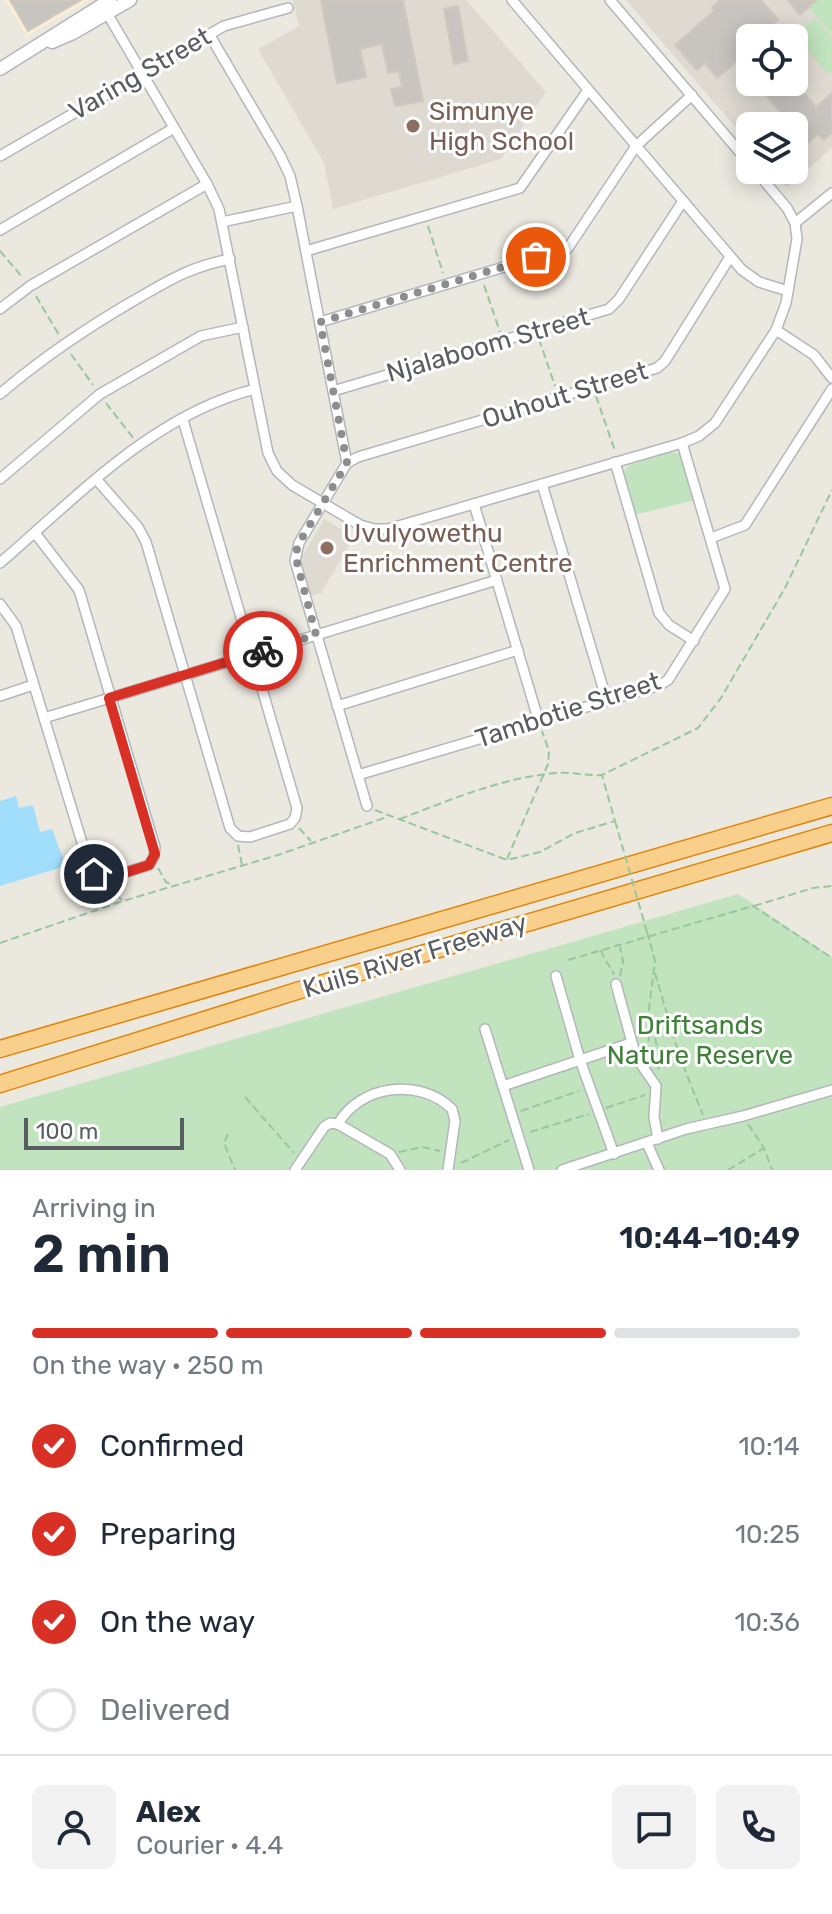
<!DOCTYPE html>
<html lang="en">
<head>
<meta charset="utf-8">
<style>
  :root { --surface:#fff; --page:#f2f2f3; --text:#1f2937; --muted:#747a83; --line:#e0e1e3; --accent:#d93025 }
  body { margin:0; font-family:Rubik,sans-serif; background:var(--page); color:var(--text); height:100vh; display:flex; flex-direction:column; font-size:30px; white-space:nowrap }
  * { box-sizing:border-box; margin:0 }
  p { font-size:26px; color:var(--muted) }
  .icon { flex:none; width:44px; height:44px; fill:none; stroke:currentColor; stroke-width:2; stroke-linecap:round; stroke-linejoin:round }
  .map { position:relative; height:1170px; overflow:hidden }
  .details { display:flex; flex-direction:column; background:var(--surface); flex:1 }
  .details>* { flex:none }
  .tools { position:absolute; left:736px; top:24px; display:grid; gap:16px }
  .tools a { display:grid; place-items:center; width:72px; height:72px; border-radius:12px; background:var(--surface); box-shadow:0 4px 20px #0003; font-size:40px }
  .scale { position:absolute; left:24px; bottom:20px; width:160px; box-sizing:border-box; padding-left:8px; border:4px solid #595d61; border-top:0; font-size:22px; line-height:28px; white-space:nowrap; color:#595d61; -webkit-text-stroke:6px #fff; paint-order:stroke }
  .pin { position:absolute; display:grid; place-items:center; width:68px; height:68px; color:#fff; margin:-34px; border:4px solid #fff; border-radius:50%; box-shadow:0 2px 8px #0007 }
  .courier { position:absolute; display:grid; place-items:center; width:80px; height:80px; margin:-40px; border:6px solid #d93025; border-radius:50%; background:#fff; color:#222; box-shadow:0 2px 10px #0007 }
  .summary em { font-style:normal; font-weight:600 }
  .summary div { display:flex; flex-direction:column-reverse }
  .summary { display:flex; align-items:center; justify-content:space-between; height:136px; padding:0 32px }
  h1 { font-size:52px; font-weight:600; line-height:60px }
  .bar { display:grid; grid-template-columns:repeat(4,1fr); gap:12px 8px; align-content:center; height:96px; padding:0 32px }
  .bar i { height:10px; border-radius:6px; background:var(--line) }
  .bar .active { background:var(--accent) }
  .bar p { grid-column:span 4 }
  .line { display:flex; align-items:center; gap:20px; padding:0 32px; border-top:2px solid var(--line) }
  .line div { flex:1 }
  .round { display:grid; place-items:center; flex:none; width:84px; height:84px; border-radius:12px; background:var(--page) }
  ol { padding:0 32px; list-style:none }
  li { display:flex; align-items:center; gap:24px; height:88px }
  li p { margin-inline-start:auto }
  li .icon { padding:8px; border-radius:50%; background:var(--accent); color:#fff; stroke-width:4 }
  li:last-child { color:var(--muted) }
  li i { width:44px; height:44px; border:4px solid var(--line); border-radius:50% }
  .map>svg:first-child { display:block }
</style>
</head>
<body>
<div class="map">
<svg width="832" height="1170" viewBox="0 0 832 1170">
  <rect width="100%" height="100%" fill="#ebe8e0"/>
  <path fill="#fceed5" d="M5,0H89L27,36Z"/>
  <g fill="#ded9d1" fill-rule="evenodd">
    <path d="M293,0H466L546,92L501,159L333,209L324,163L258,49L299,26Z"/>
    <path d="M626,0H832V148L787,187L772,170H794V126H750V144ZM750,38H794V82H750Z"/>
    <path d="M324,519L354,537L321,593L311,596L301,559Z"/>
  </g>
  <g fill="#c1e3bd">
    <path d="M817,0H832V35L809,7Z"/>
    <path d="M815,18L832,38V70L828,74L796,35Z"/>
    <path d="M669,452L681,454L696,500L634,515L623,477L625,469L630,465Z"/>
    <path d="M738,894L832,957V1170H0V1107Z"/>
  </g>
  <path fill="#a1defb" d="M16,796L19,808L33,805L40,832L52,829L66,866L0,886V801Z"/>
  <g fill="#c8c5c0" stroke="#d0c8bf" stroke-width="2">
    <path d="M10,0H81L28,31Z"/>
    <path d="M321,0H403L423,101L395,106L391,89L402,87L399,71L388,73L382,44L360,49L366,77L337,83Z"/>
    <path d="M720,0H761L778,20L767,30L765,28L750,38L745,44L750,50V77L737,61L717,78L705,63L697,70L675,45L714,11L712,7Z"/>
    <path d="M788,0H817L800,15Z"/>
    <path d="M458,6L468,61L454,64L444,9Z"/>
    <path d="M755,82H794L816,107L832,93V133L824,140L818,134L794,155V126H778L786,119Z"/>
  </g>
  <g fill="none" stroke-linecap="round" stroke-linejoin="round">
    <defs>
      <g id="street">
        <path d="M512,0L742,270L759,282L788,291"/>
        <path d="M610,0L750,164"/>
        <path d="M104,8L207,184L219,209L268,453L277,471L292,485L360,525L374,529H388L682,443L699,436L715,423L776,330L786,303L797,239L795,223L787,208L755,170"/>
        <path d="M209,34L280,155L290,176L297,206L347,463L299,543L295,561L367,806"/>
        <path d="M0,156L224,26L288,8"/>
        <path d="M222,222L297,206"/>
        <path d="M795,223L832,193"/>
        <path d="M0,230L174,128"/>
        <path d="M306,251L520,188L588,90"/>
        <path d="M0,309L30,286L207,184"/>
        <path d="M320,322L568,248L636,146L692,95"/>
        <path d="M776,330L814,355L832,378"/>
        <path d="M333,391L609,309L619,299L683,201"/>
        <path d="M0,394C42,358 85,329 133,301C168,281 189,267 230,259"/>
        <path d="M615,462L659,613L669,625L694,641"/>
        <path d="M347,463L358,457L657,368L665,361L730,257"/>
        <path d="M0,479L100,394L201,336L243,327"/>
        <path d="M97,480L138,527L146,542L230,828L238,836L250,837L290,824L295,818L297,808L183,420"/>
        <path d="M542,484L607,701"/>
        <path d="M474,504L539,722"/>
        <path d="M711,538L745,525L832,389"/>
        <path d="M0,563C77,497 154,414 255,389"/>
        <path d="M0,604L16,626L91,872L101,878H108L149,865L154,857L155,847L79,590L35,533"/>
        <path d="M0,696L33,685"/>
        <path d="M337,706L518,650"/>
        <path d="M44,718L497,580"/>
        <path d="M358,775L660,685L668,680L725,589L682,443"/>
        <path d="M556,976L580,1060L614,1154"/>
        <path d="M616,984L636,1057L656,1086L654,1117L658,1139"/>
        <path d="M485,1029L529,1170"/>
        <path d="M503,1086L631,1043"/>
        <path d="M647,1143L659,1170"/>
        <path d="M295,1170L324,1127L330,1123L338,1124"/>
        <path d="M400,1170L390,1154L338,1124C360,1085 419,1077 452,1109L455,1121L448,1170"/>
        <path d="M562,1170L686,1129L743,1116L832,1090"/>
      </g>
      <g id="secondary">
        <path d="M52,42L73,33L130,0"/>
        <path d="M0,69L110,0"/>
      </g>
      <g id="highway">
        <path d="M0,1049L832,806"/>
        <path d="M0,1084L300,990L832,833"/>
      </g>
    </defs>
    <use href="#street" stroke="#b3b7bb" stroke-width="12"/>
    <use href="#secondary" stroke="#b2b6bb" stroke-width="15"/>
    <use href="#highway" stroke="#e2840a" stroke-width="19"/>
    <g stroke="#98c69f" stroke-width="2" stroke-dasharray="8 4" stroke-linecap="butt">
      <path d="M428,226L443,273"/>
      <path d="M0,251L23,278"/>
      <path d="M484,285L500,332"/>
      <path d="M36,296L59,335"/>
      <path d="M539,339L555,386"/>
      <path d="M71,354L93,385"/>
      <path d="M596,396L615,451"/>
      <path d="M106,403L134,439"/>
      <path d="M375,810L507,860L540,852L575,833L615,821L602,775L698,728L721,698L785,588L832,490"/>
      <path d="M400,819C450,800 503,777 558,773C572,772 587,776 602,775"/>
      <path d="M299,828L311,841"/>
      <path d="M238,845L242,865"/>
      <path d="M507,859L548,764L549,751L542,731"/>
      <path d="M158,868L166,882L174,886"/>
      <path d="M109,889L122,900"/>
      <path d="M754,906L813,888L832,886"/>
      <path d="M647,932L655,961L649,1009L659,1056L658,1072"/>
      <path d="M0,943L123,901L278,855L387,817"/>
      <path d="M601,950C604,961 611,966 614,975"/>
      <path d="M568,960L753,906L832,958"/>
      <path d="M655,973L679,1055L703,1115"/>
      <path d="M620,976L623,961L620,947"/>
      <path d="M646,1053L651,1028"/>
      <path d="M245,1097L294,1153"/>
      <path d="M606,1108L645,1095"/>
      <path d="M521,1111L579,1091"/>
      <path d="M748,1124L764,1148L772,1170"/>
      <path d="M530,1132L589,1114"/>
      <path d="M228,1134L224,1143L235,1170"/>
      <path d="M399,1152L422,1147L440,1151"/>
      <path d="M461,1163L509,1140"/>
      <path d="M728,1170L764,1148"/>
    </g>
    <use href="#street" stroke="#fff" stroke-width="9"/>
    <use href="#secondary" stroke="#fff" stroke-width="12"/>
    <use href="#highway" stroke="#f8cf8b" stroke-width="16"/>
    <path stroke="#98c69f" stroke-width="2" stroke-dasharray="8 4" stroke-linecap="butt" d="M615,821L647,932"/>
  </g>
  <g fill="none" stroke-linecap="round" stroke-linejoin="round">
    <path stroke="#8c8e8d" stroke-width="8" stroke-dasharray="0 14.4" d="M263,651L316,635L295,555L299,543L347,463L320,322L536,257"/>
    <path stroke="#d93025" stroke-width="10" d="M94,874L108,878L149,865L155,854L109,698L263,651"/>
  </g>
  <g fill="#8d6e63" stroke="#fff" stroke-width="3">
    <circle cx="413" cy="126" r="8"/>
    <circle cx="327" cy="548" r="8"/>
  </g>
  <g text-anchor="middle" dominant-baseline="central" stroke-width="6" stroke-linejoin="round" paint-order="stroke">
    <g font-size="26" fill="#595d61" stroke="#fff">
      <text transform="translate(140 74) rotate(-30)">Varing Street</text>
      <text transform="translate(488 345) rotate(-16)">Njalaboom Street</text>
      <text transform="translate(565 395) rotate(-17)">Ouhout Street</text>
      <text transform="translate(568 710) rotate(-18)">Tambotie Street</text>
      <text transform="translate(415 956) rotate(-17)">Kuils River Freeway</text>
    </g>
    <g font-size="26" fill="#785e54" stroke="#fff" text-anchor="start">
      <text x="429" y="111">Simunye<tspan x="429" dy="30">High School</tspan></text>
      <text x="343" y="533">Uvulyowethu<tspan x="343" dy="30">Enrichment Centre</tspan></text>
    </g>
    <g font-size="26" fill="#3d8137" stroke="#fff">
      <text x="700" y="1025">Driftsands<tspan x="700" dy="30">Nature Reserve</tspan></text>
    </g>
  </g>
</svg>
<div class="tools">
<a><svg class="icon" aria-label="locate" viewBox="0 0 24 24"><circle cx="12" cy="12" r="6"/><path d="M12 2v4M12 18v4M2 12h4M18 12h4"/></svg></a>
<a><svg class="icon" aria-label="layers" viewBox="0 0 24 24"><path d="M12 4l9 5-9 5-9-5zM3 14l9 5 9-5"/></svg></a>
</div>
<div class="scale">100 m</div>
<div class="pin" style="left:536px;top:257px;background:#ea580c"><svg class="icon" aria-label="bag" viewBox="0 0 24 24"><path d="M5 8h14l-1 12H6zM9 8a3 3 0 0 1 6 0"/></svg></div>
<div class="pin" style="left:94px;top:874px;background:#1f2937"><svg class="icon" aria-label="home" viewBox="0 0 24 24"><path d="M3 11l9-7 9 7M6 9v11h12V9"/></svg></div>
<div class="courier" style="left:263px;top:651px"><svg class="icon" aria-label="bike" viewBox="0 0 24 24"><circle cx="6" cy="16" r="4"/><circle cx="18" cy="16" r="4"/><path d="M6 16l4-8h5l3 8M10 8l3 8H6M13 5h3"/></svg></div>
</div>
<section class="details">
<div class="summary"><div><h1>2 min</h1><p>Arriving in</p></div><em>10:44–10:49</em></div>
<div class="bar"><i class="active"></i><i class="active"></i><i class="active"></i><i></i><p>On the way · 250 m</p></div>
<ol>
<li><svg class="icon" aria-label="check" viewBox="0 0 24 24"><path d="M5 12l5 5 9-10"/></svg>Confirmed<p>10:14</p></li>
<li><svg class="icon" aria-label="check" viewBox="0 0 24 24"><path d="M5 12l5 5 9-10"/></svg>Preparing<p>10:25</p></li>
<li><svg class="icon" aria-label="check" viewBox="0 0 24 24"><path d="M5 12l5 5 9-10"/></svg>On the way<p>10:36</p></li>
<li><i></i>Delivered</li>
</ol>
<div class="line" style="height:144px"><a class="round"><svg class="icon" aria-label="person" viewBox="0 0 24 24"><circle cx="12" cy="8" r="4"/><path d="M4 21q1-7 8-7t8 7"/></svg></a><div><b>Alex</b><p>Courier · 4.4</p></div><a class="round"><svg class="icon" aria-label="chat" viewBox="0 0 24 24"><path d="M4 5h16v11H9l-5 4z"/></svg></a><a class="round"><svg class="icon" aria-label="phone" viewBox="0 0 24 24"><path d="M5 4h4l2 5-3 2q2 4 5 5l2-3 5 2v4C11 20 4 13 5 4z"/></svg></a></div>
</section>
</body>
</html>
